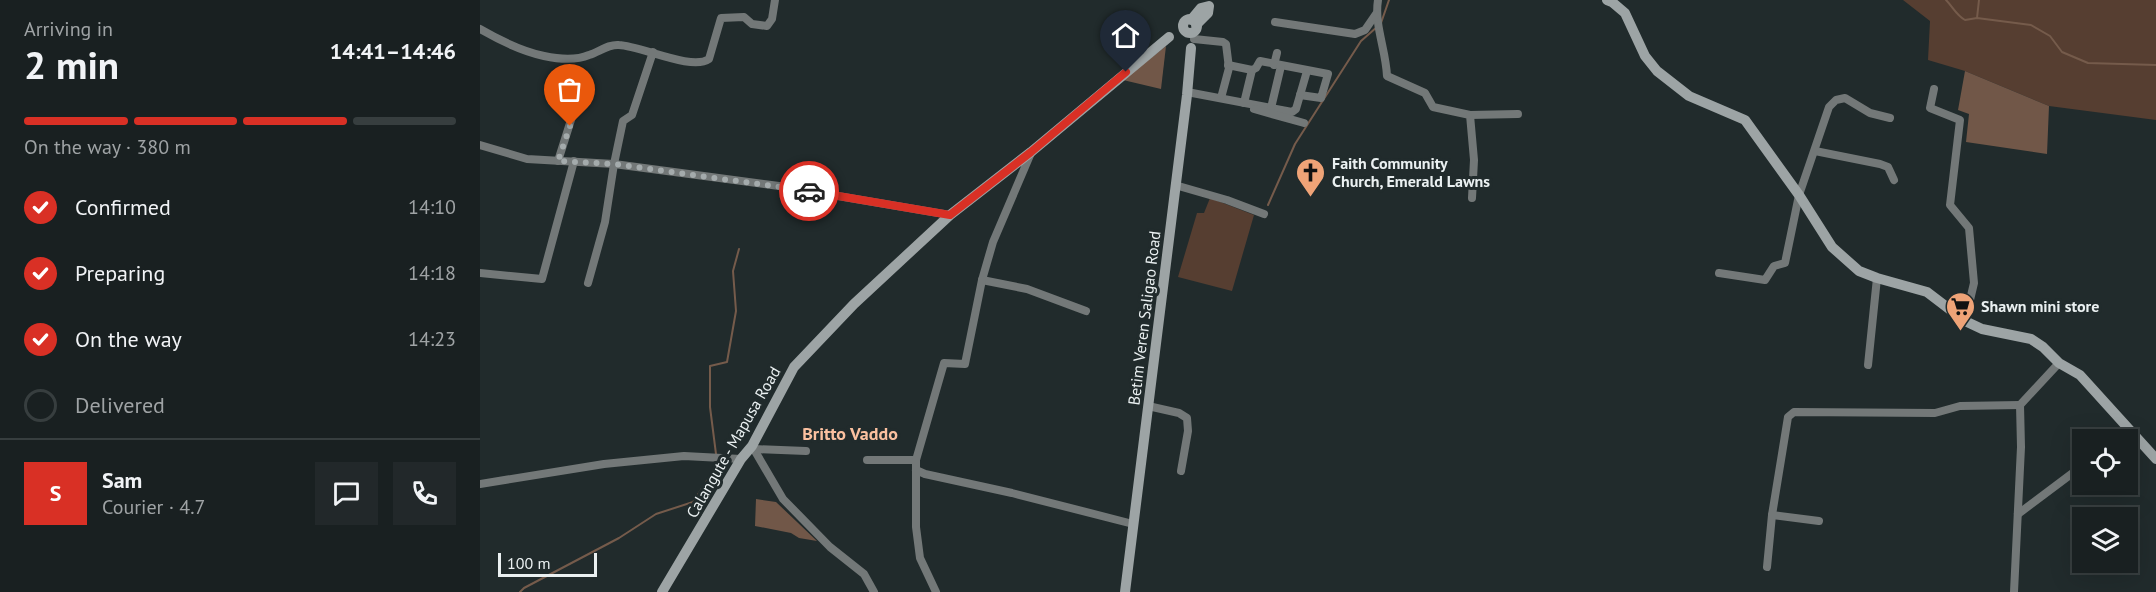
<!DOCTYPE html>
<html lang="en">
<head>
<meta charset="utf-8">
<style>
  :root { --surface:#192021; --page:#22282a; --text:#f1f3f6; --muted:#9fa3a5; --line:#373e3f; --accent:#d93025 }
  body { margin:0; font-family:"PT Sans",sans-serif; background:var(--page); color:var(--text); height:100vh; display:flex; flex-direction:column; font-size:22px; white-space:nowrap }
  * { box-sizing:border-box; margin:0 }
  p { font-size:20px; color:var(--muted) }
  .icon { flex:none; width:33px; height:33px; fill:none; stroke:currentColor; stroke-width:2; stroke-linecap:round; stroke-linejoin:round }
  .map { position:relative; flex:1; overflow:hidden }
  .details { display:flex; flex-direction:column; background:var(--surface); width:480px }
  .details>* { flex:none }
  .controls { position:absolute; left:1592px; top:429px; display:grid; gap:12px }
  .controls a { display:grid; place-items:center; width:66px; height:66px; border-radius:0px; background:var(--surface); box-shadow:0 6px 24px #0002,0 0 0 2px var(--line); font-size:30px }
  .scale { position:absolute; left:18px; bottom:15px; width:99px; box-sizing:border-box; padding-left:6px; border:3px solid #eaf0f1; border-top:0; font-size:16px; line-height:21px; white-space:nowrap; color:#eaf0f1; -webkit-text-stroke:4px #212b2c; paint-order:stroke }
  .pin { position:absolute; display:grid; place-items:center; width:51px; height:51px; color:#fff; margin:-62px -26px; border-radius:50% 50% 50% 0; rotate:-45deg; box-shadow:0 0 6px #0007 }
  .pin .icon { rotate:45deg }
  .courier { position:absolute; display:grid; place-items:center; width:60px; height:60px; margin:-30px; border:4px solid #d93025; border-radius:50%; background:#fff; color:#222; box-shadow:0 2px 8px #0007 }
  .head em { font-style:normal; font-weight:800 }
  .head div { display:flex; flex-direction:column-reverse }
  .head { display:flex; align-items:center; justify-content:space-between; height:102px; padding:0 24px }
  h1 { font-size:39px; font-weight:800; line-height:45px }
  .bar { display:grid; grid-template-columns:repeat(4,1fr); gap:9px 6px; align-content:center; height:72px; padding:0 24px }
  .bar i { height:8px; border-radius:4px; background:var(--line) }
  .bar .current { background:var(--accent) }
  .bar p { grid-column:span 4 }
  .line { display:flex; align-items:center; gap:15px; padding:0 24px; border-top:2px solid var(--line) }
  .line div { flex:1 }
  .round { display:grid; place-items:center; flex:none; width:63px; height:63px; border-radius:0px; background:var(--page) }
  ol { padding:0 24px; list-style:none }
  li { display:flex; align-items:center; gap:18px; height:66px }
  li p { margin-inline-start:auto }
  li .icon { padding:6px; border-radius:50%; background:var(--accent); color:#fff; stroke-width:4 }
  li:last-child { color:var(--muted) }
  li i { width:33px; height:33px; border:3px solid var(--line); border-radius:50% }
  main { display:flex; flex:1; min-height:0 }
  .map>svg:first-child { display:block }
</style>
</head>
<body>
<main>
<section class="details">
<div class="head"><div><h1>2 min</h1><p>Arriving in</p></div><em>14:41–14:46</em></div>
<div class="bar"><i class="current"></i><i class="current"></i><i class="current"></i><i></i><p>On the way · 380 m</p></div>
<ol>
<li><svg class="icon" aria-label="check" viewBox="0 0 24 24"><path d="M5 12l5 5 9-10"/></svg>Confirmed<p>14:10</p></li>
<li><svg class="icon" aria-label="check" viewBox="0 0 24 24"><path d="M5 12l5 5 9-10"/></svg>Preparing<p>14:18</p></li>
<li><svg class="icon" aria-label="check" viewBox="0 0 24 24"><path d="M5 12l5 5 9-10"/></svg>On the way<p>14:23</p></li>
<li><i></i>Delivered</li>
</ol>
<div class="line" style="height:108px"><b class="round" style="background:var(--accent);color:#fff">S</b><div><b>Sam</b><p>Courier · 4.7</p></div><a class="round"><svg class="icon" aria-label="chat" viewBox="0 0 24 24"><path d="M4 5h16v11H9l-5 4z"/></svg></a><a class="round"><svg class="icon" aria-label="phone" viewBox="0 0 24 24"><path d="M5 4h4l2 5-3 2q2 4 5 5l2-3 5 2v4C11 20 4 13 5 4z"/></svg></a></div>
</section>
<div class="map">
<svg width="1676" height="592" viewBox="0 0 1676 592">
  <rect width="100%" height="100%" fill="#212b2c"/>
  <g fill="#563e31">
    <path d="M1423,0H1676V120L1569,106L1485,71L1448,60L1450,21Z"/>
    <path d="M730,198L774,215L752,291L698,277L717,213H724Z"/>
  </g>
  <g fill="#715748">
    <path d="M686,46L681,89L643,80Z"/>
    <path d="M1485,71L1569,106L1567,154L1486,142L1489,114L1478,110Z"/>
    <path d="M276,499L296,502L337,541L319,538L311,533L275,526Z"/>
  </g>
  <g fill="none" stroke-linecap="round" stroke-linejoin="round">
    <g stroke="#755b4b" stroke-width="2">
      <path d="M1466,0C1473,7 1476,15 1485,20L1497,18L1551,25L1570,36L1582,52L1608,63L1676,65"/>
      <path d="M1497,18L1499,0"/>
      <path d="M901,23L909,0"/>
      <path d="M788,205L815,144L881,41L897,27"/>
      <path d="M40,592L44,588L139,538L176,514L213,502L236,467V454L230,407V366L247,362L256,311L253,271L259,249"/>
    </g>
    <g stroke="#737878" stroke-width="8">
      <path d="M898,0C894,25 906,50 907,76L945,93L953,107L990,115L994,160L992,198"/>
      <path d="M795,22L875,34L885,30L896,14"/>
      <path d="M0,29C19,40 41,51 64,56C78,59 95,61 109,55C119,52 128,44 139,45C161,46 212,71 229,59L241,18L264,17L272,24L287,26L292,19L295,0"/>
      <path d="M714,39L743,42L746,44L749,68L741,98"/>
      <path d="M748,65L772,70L764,103"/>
      <path d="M794,65L797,53"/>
      <path d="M772,70L776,68L780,61L848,74L841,98L820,95"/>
      <path d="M1454,89L1450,108L1480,120L1470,205L1489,228L1494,283L1485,321"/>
      <path d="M707,92L812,112L816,109L827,71"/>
      <path d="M791,108L801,66"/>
      <path d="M774,109L824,123"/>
      <path d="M990,115L1038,114"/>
      <path d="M0,145L47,159L134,164L299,186L470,215"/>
      <path d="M1335,151L1400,164L1408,167L1414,180"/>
      <path d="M78,161L97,101"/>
      <path d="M695,185L747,200L784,214"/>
      <path d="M0,273L62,279L94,161"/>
      <path d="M1239,273L1285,280L1294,266L1305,263L1319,195L1349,107L1356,100L1365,98L1390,113L1410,118"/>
      <path d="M502,280L547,289L606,311"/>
      <path d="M108,283L125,222L134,164L143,121L152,115L173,52"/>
      <path d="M1388,365L1397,278"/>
      <path d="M668,406L699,413L707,418L708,431L701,471"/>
      <path d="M1637,440L1649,430"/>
      <path d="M272,446L303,499L350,547L384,574L394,592"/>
      <path d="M274,449L326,451"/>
      <path d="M387,460H436"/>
      <path d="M436,470L445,474L532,493L653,524"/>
      <path d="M0,484L124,464L204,456L261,459"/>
      <path d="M1538,514L1602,466"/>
      <path d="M1292,515L1339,521"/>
      <path d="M1287,567L1292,515L1308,417L1314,412L1455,413L1480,406L1540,405"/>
      <path d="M456,592L440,558L436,527V460L464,363L485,364L502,280L513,242L551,153"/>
      <path d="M1534,592L1541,447L1540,405L1579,363"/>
    </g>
    <g stroke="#9da4a5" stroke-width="10">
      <path d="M1127,0L1132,2L1145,13L1165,56L1177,71L1209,96L1265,120L1319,195L1352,247L1379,271L1397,278L1447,292L1485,321L1502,329L1551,339L1563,347L1579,363L1600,375L1676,459"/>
      <circle cx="710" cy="26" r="7"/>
      <path d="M711,20L721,8L729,6L728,13L716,25"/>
      <path d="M182,592L261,459L272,446L314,367L374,304L470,215L551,152L689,37"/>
      <path d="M645,592L707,95L711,48"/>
    </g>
  </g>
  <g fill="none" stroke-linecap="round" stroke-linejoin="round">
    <path stroke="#a4abac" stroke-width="6" stroke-dasharray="0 10.8" d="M90,126L78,161L134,164L329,191"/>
    <path stroke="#d93025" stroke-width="8" d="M329,191L470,215L551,152L646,72"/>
  </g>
  <defs>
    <symbol id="church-pin" viewBox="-11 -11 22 30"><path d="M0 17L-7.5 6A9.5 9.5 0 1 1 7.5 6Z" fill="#efa377" stroke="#212b2c"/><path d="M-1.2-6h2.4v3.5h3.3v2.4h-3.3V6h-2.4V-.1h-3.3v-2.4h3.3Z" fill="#111"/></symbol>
    <symbol id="supermarket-pin" viewBox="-11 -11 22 30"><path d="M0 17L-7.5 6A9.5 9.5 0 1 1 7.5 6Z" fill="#efa377" stroke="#212b2c"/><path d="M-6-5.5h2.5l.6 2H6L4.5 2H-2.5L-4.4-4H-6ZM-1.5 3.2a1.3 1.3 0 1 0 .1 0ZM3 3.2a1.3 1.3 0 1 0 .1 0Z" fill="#111"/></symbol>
  </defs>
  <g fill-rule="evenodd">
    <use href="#church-pin" x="814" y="156" width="33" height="45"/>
    <use href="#supermarket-pin" x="1464" y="290" width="33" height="45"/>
  </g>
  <g text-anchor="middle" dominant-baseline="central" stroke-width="6" stroke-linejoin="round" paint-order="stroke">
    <g font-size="16" font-weight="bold" fill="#eaf0f1" stroke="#212b2c" text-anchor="start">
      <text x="852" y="163">Faith Community<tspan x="852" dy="18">Church, Emerald Lawns</tspan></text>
      <text x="1501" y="306">Shawn mini store</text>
    </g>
    <g font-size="16" fill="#eaf0f1" stroke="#212b2c">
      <text transform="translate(664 318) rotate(-83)">Betim Veren Saligao Road</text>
      <text transform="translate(253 442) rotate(-60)">Calangute - Mapusa Road</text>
    </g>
    <g font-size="18" font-weight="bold" fill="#fbc1a0" stroke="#212b2c">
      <text x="370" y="433">Britto Vaddo</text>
    </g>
  </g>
</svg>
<div class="controls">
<a><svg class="icon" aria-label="locate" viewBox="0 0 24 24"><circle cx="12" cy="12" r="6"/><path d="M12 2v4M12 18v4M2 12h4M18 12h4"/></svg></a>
<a><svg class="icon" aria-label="layers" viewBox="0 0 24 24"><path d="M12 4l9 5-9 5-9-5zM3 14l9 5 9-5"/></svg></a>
</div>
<div class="scale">100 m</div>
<div class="pin" style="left:90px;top:126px;background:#ea580c"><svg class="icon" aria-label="bag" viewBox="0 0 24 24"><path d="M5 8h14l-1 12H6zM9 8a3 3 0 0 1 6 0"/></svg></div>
<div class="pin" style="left:646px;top:72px;background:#1f2937"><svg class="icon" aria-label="home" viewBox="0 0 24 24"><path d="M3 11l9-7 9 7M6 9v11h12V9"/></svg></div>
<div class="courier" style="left:329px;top:191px"><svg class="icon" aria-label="car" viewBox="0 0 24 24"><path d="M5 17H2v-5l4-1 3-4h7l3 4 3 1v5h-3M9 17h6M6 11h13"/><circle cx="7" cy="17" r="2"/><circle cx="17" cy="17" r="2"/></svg></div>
</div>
</main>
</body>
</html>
